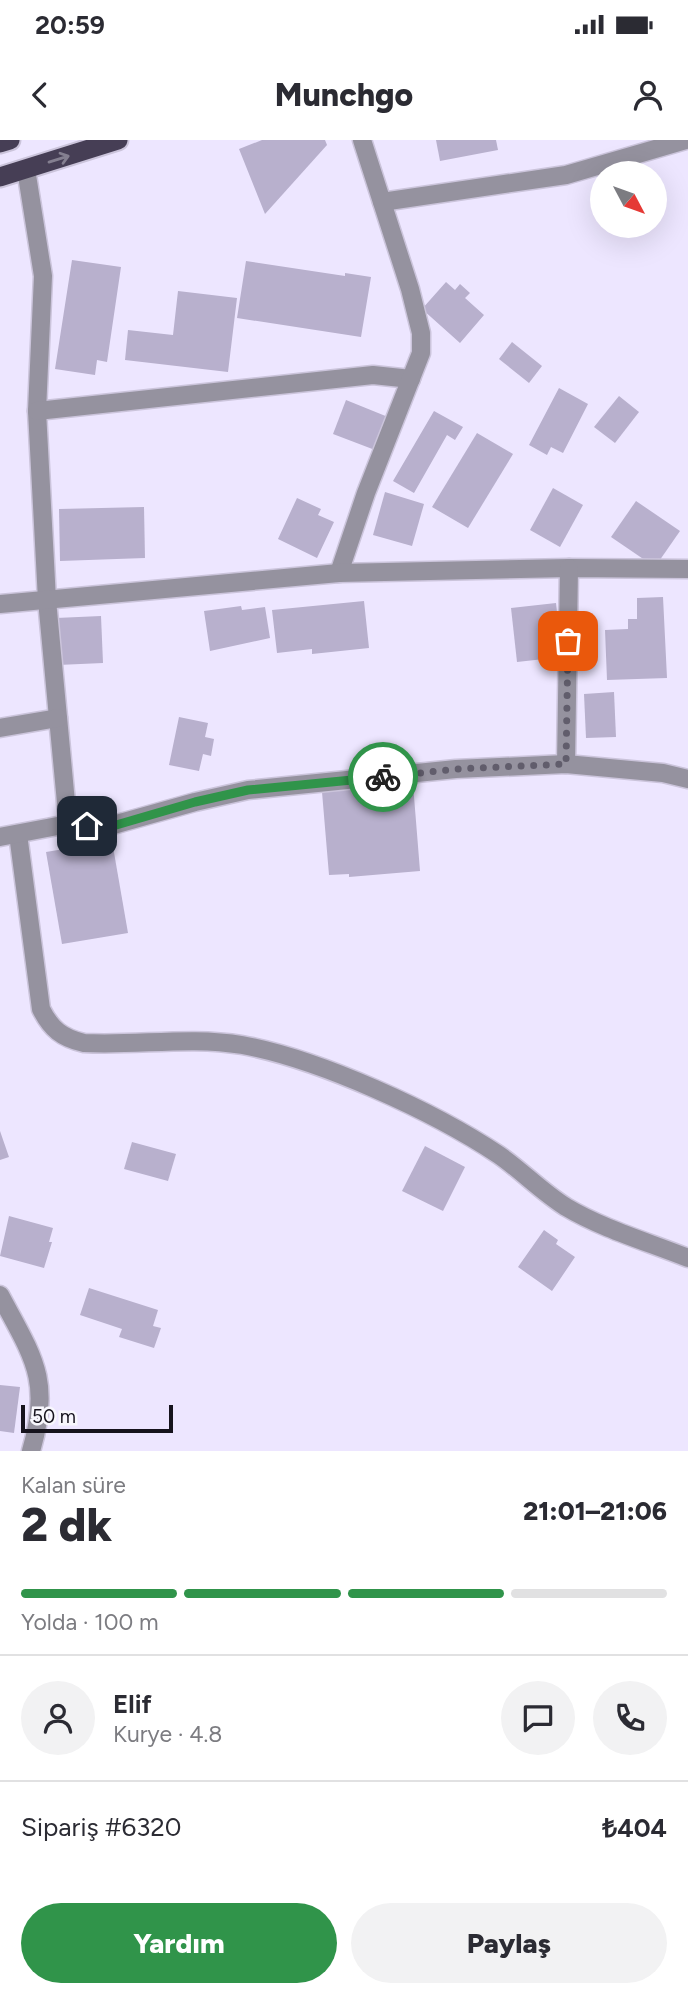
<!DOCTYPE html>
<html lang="tr">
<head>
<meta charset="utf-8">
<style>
  :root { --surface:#fff; --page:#f2f2f3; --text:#2b2b33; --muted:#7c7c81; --line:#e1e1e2; --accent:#30944a }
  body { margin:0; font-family:Figtree,sans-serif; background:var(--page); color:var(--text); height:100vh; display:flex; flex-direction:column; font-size:26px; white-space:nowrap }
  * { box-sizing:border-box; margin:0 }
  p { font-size:23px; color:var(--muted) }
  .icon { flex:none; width:38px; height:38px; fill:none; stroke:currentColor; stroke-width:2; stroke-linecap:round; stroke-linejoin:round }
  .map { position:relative; height:1311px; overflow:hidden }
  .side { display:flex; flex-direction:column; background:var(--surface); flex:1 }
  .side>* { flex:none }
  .needle { width:46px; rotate:131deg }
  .buttons { position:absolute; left:590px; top:21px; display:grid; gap:14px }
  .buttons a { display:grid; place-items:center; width:77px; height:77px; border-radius:50%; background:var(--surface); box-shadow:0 7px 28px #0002; font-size:35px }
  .scale { position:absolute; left:21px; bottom:18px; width:152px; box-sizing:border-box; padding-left:7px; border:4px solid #16131d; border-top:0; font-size:19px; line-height:24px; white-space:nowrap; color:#16131d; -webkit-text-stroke:5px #f8f7fd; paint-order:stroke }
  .pin { position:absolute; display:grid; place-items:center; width:60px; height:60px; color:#fff; margin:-30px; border-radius:14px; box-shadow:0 4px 10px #0006 }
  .courier { position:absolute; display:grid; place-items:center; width:70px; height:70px; margin:-35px; border:5px solid #30944a; border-radius:50%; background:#fff; color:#222; box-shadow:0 2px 9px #0007 }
  .headline em { font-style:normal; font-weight:800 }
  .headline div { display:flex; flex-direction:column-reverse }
  .headline { display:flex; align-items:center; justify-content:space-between; height:119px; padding:0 21px }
  h1 { font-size:46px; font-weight:800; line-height:52px }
  .bar { display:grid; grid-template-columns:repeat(4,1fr); gap:10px 7px; align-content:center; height:84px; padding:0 21px }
  .bar i { height:9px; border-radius:5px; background:var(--line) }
  .bar .selected { background:var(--accent) }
  .bar p { grid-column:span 4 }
  .line { display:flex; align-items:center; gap:18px; padding:0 21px; border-top:2px solid var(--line) }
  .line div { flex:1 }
  .round { display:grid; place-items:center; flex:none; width:74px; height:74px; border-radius:37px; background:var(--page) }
  .action { display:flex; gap:14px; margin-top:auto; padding:14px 21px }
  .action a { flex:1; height:80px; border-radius:42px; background:var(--accent); color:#fff; font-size:28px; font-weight:800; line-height:80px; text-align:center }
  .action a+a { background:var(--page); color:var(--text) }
  .status { display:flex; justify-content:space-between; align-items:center; height:49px; padding:0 35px; background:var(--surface); direction:ltr }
  .status svg { height:19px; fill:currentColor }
  header { display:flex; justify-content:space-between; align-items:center; height:91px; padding:0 21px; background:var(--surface); font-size:32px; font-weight:800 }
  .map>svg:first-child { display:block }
</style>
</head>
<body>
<div class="status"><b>20:59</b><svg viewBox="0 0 49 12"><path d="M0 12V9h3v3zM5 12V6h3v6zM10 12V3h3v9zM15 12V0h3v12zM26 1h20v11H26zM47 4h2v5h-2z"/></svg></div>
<header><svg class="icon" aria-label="back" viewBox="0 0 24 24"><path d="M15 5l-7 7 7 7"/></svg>Munchgo<svg class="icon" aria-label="person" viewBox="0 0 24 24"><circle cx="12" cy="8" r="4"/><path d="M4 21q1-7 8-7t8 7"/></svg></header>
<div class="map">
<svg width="688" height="1311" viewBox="0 0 688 1311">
  <rect width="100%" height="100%" fill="#ede6ff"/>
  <g fill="#b8b0cd">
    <path d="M262,0H325L327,5L265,74L239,9Z"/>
    <path d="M436,0H496L498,10L440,21Z"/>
    <path d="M72,120L121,127L107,222L97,220L95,235L55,229Z"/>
    <path d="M246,121L345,136V133L371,137L361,197L237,178Z"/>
    <path d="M446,142L455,150L460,144L470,153L465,158L484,175L460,203L422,169Z"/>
    <path d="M178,151L237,158L228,232L125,220L128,190L173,195Z"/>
    <path d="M512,202L542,226L529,243L499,219Z"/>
    <path d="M559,248L588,264L563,313L551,307L547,315L529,305Z"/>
    <path d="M619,256L639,272L615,303L594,287Z"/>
    <path d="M346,260L388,277L375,310L333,294Z"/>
    <path d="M434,271L463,287L455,300L447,295L414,353L393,341Z"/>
    <path d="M477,293L513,314L468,388L432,367Z"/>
    <path d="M553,348L583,365L560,407L530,390Z"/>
    <path d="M385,352L424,364L412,406L373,395Z"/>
    <path d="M297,358L321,369L318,375L334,382L317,418L278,399Z"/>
    <path d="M636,361L680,391L655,427L611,397Z"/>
    <path d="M144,367L145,418L60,421L59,369Z"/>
    <path d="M663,457L667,538L607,540L605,490L628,489V479H637V458Z"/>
    <path d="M364,461L369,508L312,514V509L277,513L272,470Z"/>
    <path d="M556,463L562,517L517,522L511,468Z"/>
    <path d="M241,466L242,470L265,467L270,498L210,511L204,471Z"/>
    <path d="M101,476L103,523L58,525L56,478Z"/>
    <path d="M614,552L616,597L586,598L584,554Z"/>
    <path d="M179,577L208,583L205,597L214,599L211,616L203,614L199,631L169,625Z"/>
    <path d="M413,644L420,731L349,737V734L329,735L322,652Z"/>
    <path d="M112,701L128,793L62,804L46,712Z"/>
    <path d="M0,991L9,1017L0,1020Z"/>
    <path d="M132,1002L176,1014L168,1041L124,1029Z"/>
    <path d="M425,1006L465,1027L443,1071L402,1051Z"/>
    <path d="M9,1076L53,1088L49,1102H52L44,1128L0,1116Z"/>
    <path d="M544,1090L558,1100L556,1104L575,1117L552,1151L518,1127Z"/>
    <path d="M89,1148L158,1170L153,1186L161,1188L154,1208L119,1197L122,1189L80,1175Z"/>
    <path d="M0,1245L20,1247L14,1293L0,1291Z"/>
  </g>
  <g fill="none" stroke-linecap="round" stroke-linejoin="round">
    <defs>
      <g id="minor">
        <path d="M26,29L43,136L37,271L47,460L68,684"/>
        <path d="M382,62L566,35L686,0"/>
        <path d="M37,271L373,235L411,239"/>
        <path d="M339,433L366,353L421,213V193L410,149L362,0"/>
        <path d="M0,464L339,433L569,428L688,429"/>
        <path d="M0,588L58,578"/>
        <path d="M566,624L569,428"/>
        <path d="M18,694L41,869C51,889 62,898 84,903C137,906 189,896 242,905C319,919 433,971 499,1015C522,1031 542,1052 566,1067C603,1089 648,1102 688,1118"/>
        <path d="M0,697L68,684L106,687L195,662L248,650L456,629L566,624L663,633L688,639"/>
        <path d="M0,1155C33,1217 52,1240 31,1311"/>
      </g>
      <g id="trunk">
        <path d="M0,3L10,0"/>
        <path d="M0,37L118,0"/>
      </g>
    </defs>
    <use href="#minor" stroke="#cbc4db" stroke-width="21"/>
    <use href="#trunk" stroke="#cbc4db" stroke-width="23"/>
    <use href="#minor" stroke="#95929f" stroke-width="18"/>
    <use href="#trunk" stroke="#463e55" stroke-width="19"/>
  </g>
  <defs><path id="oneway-shaft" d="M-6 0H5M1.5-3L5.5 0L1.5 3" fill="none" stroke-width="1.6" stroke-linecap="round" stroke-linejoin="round" transform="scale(1.75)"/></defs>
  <use stroke="#847f90" href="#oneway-shaft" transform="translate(59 19) rotate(-17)"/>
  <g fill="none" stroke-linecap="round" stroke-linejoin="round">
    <path stroke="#615d6c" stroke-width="7" stroke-dasharray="0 12.6" d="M383,637L456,629L566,624L568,501"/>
    <path stroke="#30944a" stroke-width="9" d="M87,686L106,688L195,662L248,650L383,637"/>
  </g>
</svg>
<div class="buttons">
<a><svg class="needle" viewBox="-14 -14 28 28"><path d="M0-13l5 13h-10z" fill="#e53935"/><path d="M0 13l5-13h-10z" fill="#7c7c81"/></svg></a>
</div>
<div class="scale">50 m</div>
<div class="pin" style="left:568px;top:501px;background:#ea580c"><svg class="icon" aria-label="bag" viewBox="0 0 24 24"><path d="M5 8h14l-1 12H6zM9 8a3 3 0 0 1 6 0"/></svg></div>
<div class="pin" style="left:87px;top:686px;background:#1f2937"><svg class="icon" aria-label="home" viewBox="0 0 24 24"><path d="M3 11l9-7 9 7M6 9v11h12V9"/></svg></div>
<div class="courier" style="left:383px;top:637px"><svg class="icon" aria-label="bike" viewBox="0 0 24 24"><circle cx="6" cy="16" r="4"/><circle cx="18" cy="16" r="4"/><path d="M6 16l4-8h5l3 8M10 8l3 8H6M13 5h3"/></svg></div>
</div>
<section class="side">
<div class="headline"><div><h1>2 dk</h1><p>Kalan süre</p></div><em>21:01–21:06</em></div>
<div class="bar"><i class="selected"></i><i class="selected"></i><i class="selected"></i><i></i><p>Yolda · 100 m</p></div>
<div class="line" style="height:126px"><a class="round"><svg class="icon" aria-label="person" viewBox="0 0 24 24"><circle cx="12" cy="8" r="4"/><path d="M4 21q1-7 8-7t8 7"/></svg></a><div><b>Elif</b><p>Kurye · 4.8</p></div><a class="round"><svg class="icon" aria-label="chat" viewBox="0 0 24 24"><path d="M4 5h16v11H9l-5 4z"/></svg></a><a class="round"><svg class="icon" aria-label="phone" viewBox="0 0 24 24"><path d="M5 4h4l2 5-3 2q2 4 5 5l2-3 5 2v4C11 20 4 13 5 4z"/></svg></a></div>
<div class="line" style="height:91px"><div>Sipariş #6320</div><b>₺404</b></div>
<div class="action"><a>Yardım</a><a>Paylaş</a></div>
</section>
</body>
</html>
